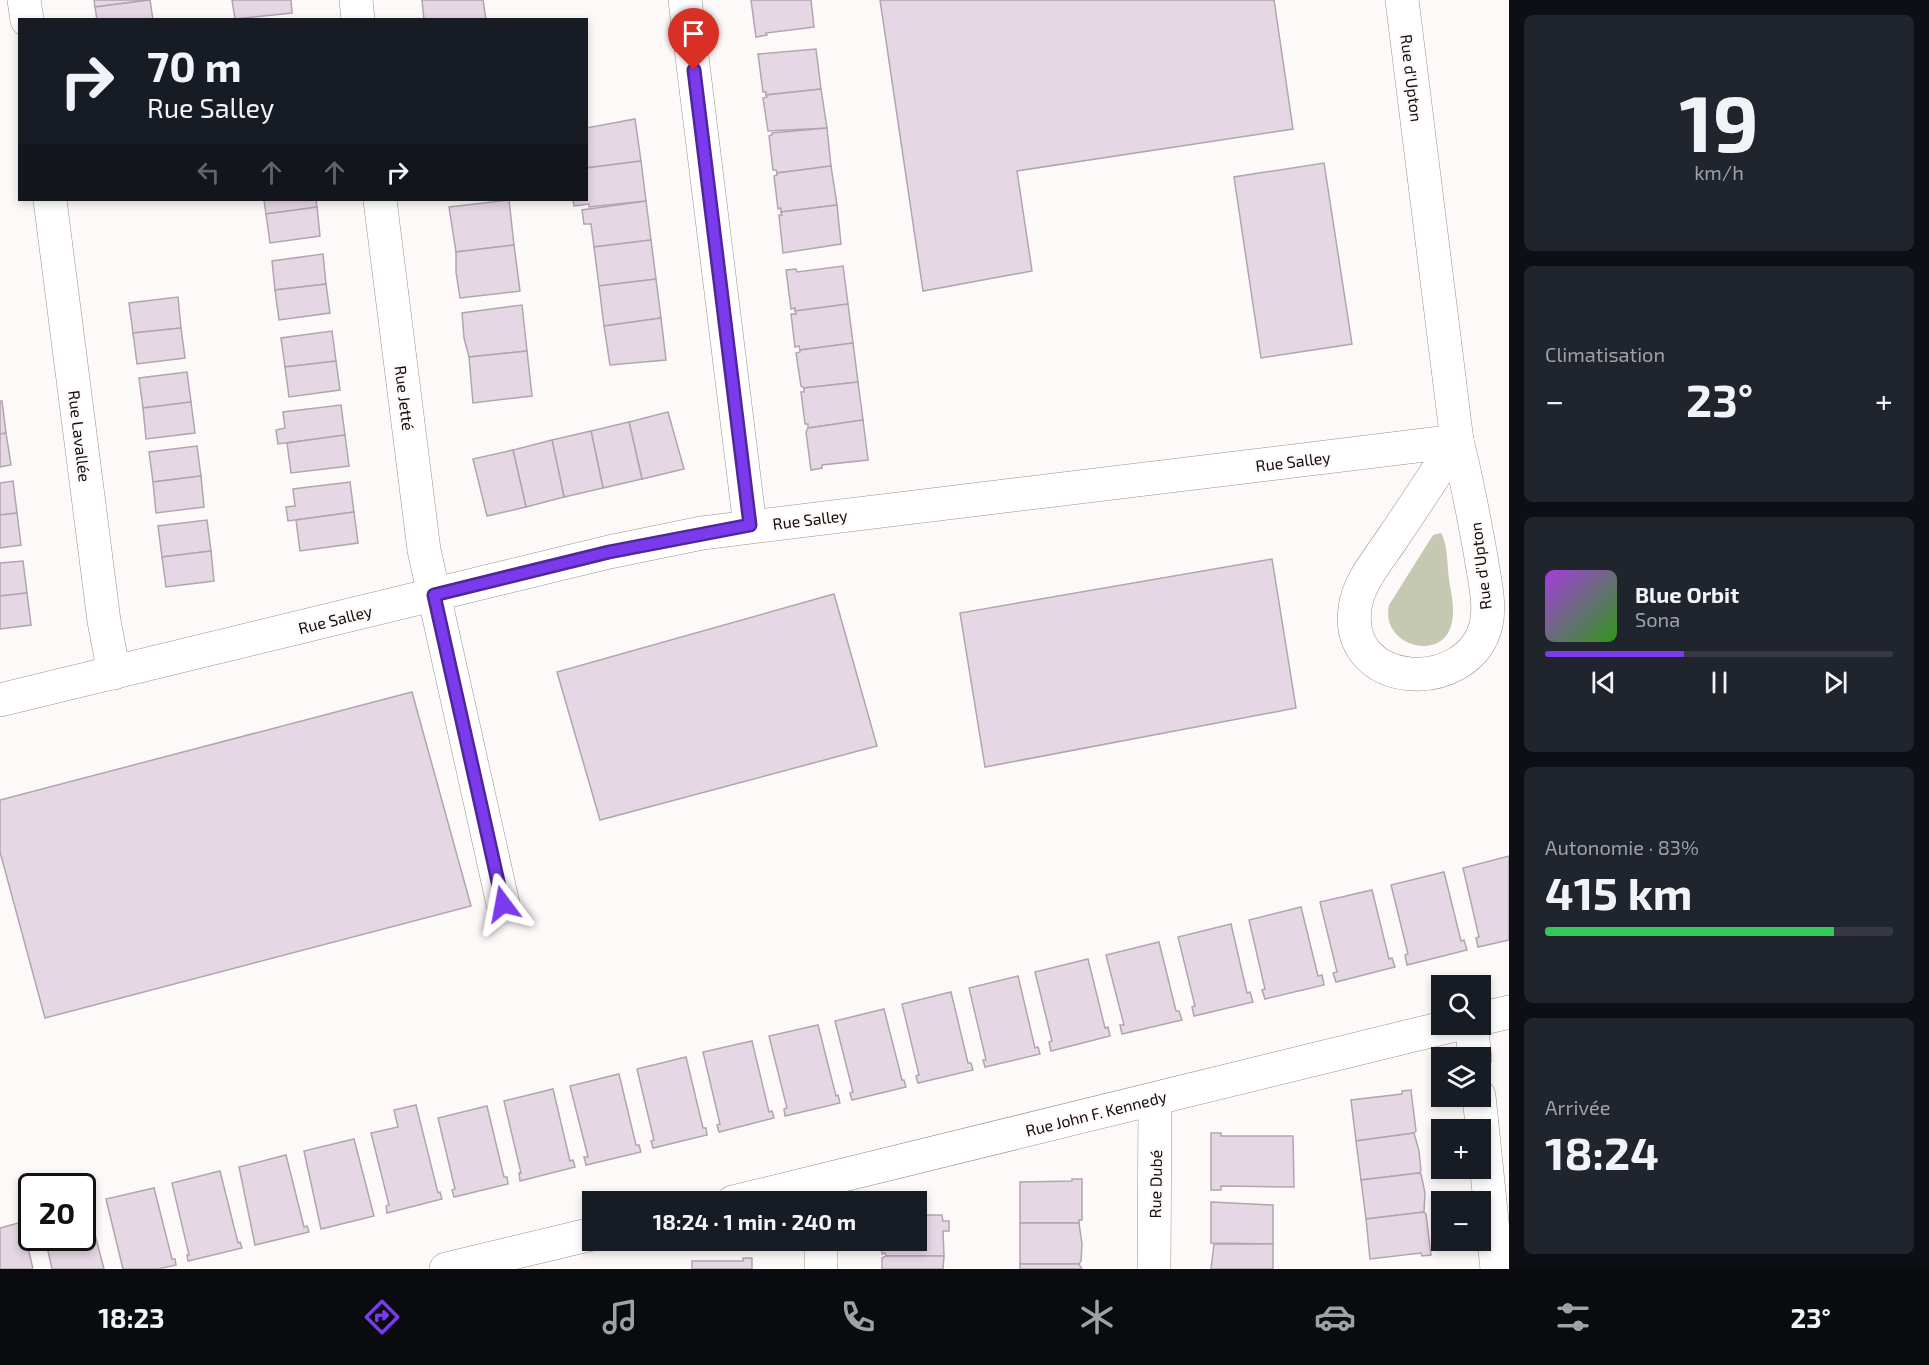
<!DOCTYPE html>
<html lang="fr">
<meta charset="utf-8">
<style>
:root{--surface:#171b24;--page:#20242c;--text:#f1f3f6;--muted:#9ea1a6;--line:#363941;--accent:#7c3aed}
body{margin:0;font-family:"Exo 2",sans-serif;background:var(--page);color:var(--text);height:100vh;display:flex;flex-direction:column;font-size:22px;white-space:nowrap}
*{box-sizing:border-box;margin:0}
p{font-size:20px;color:var(--muted)}
.icon{flex:none;width:33px;height:33px;fill:none;stroke:currentColor;stroke-width:2;stroke-linecap:round;stroke-linejoin:round}
.map{position:relative;flex:1;overflow:hidden}
.panel{display:flex;flex-direction:column;gap:15px;padding:15px;background:#0d0f14;width:420px}
.panel>*{flex:none}
.guide{position:absolute;left:18px;top:18px;width:570px;height:183px;border-radius:0px;box-shadow:0 3px 9px #0003;background:#171b24;color:var(--text);overflow:hidden}
.fabs{position:absolute;left:1431px;top:975px;display:grid;gap:12px}
.fabs a{display:grid;place-items:center;width:60px;height:60px;border-radius:0px;background:var(--surface);box-shadow:0 3px 9px #0003;font-size:30px}
.speed{position:absolute;left:18px;top:1173px;display:flex;gap:12px;font-size:30px;font-weight:700;text-align:center}
.speed>*{display:grid;place-content:center;width:78px;height:78px;border-radius:50%;background:var(--surface);box-shadow:0 3px 9px #0003;line-height:1}
.speed .limit{border:3px solid #111;border-radius:9px;background:#fff;color:#111}
.pin{position:absolute;display:grid;place-items:center;width:51px;height:51px;color:#fff;margin:-62px -26px;border-radius:50% 50% 50% 0;rotate:-45deg;box-shadow:0 0 6px #0007}
.pin .icon{rotate:45deg}
.me{position:absolute;width:66px;margin:-33px;rotate:347deg;stroke-linejoin:round;filter:drop-shadow(0 0 4px #0008)}
.turn{display:flex;align-items:center;gap:21px;height:126px;padding:0 30px;font-size:27px}
.turn .icon{width:78px;height:78px;stroke-width:2.5}
.turn b{display:block;font-size:42px;line-height:51px}
.lanes{display:flex;align-items:center;height:57px;padding:0 30px;background:#0003;justify-content:center;gap:30px;direction:ltr}
.lanes .off{opacity:.35}
.big{font-size:45px;font-weight:700;line-height:1.1}
.panel .card{flex:1;display:flex;flex-direction:column;justify-content:center;gap:9px;min-width:0;padding:0 21px;border-radius:9px;background:var(--page)}
.panel .dial{align-items:center;gap:0}
.dial b{font-size:78px;line-height:1}
.song{display:flex;align-items:center;gap:18px}
.cover{width:72px;height:72px;border-radius:9px;background:linear-gradient(135deg,hsl(280 70% 55%),hsl(110 70% 35%))}
.played{height:6px;border-radius:3px;background:linear-gradient(90deg,var(--accent) 40%,var(--line) 40%)}
.keys{display:flex;justify-content:space-around;direction:ltr}
.heat{display:flex;justify-content:space-between;align-items:center;font-size:33px;direction:ltr}
.charge{height:9px;border-radius:4px;background:linear-gradient(90deg,#34c759 83%,var(--line) 0)}
.trip{position:absolute;left:582px;top:1191px;width:345px;height:60px;border-radius:0px;background:var(--surface);box-shadow:0 3px 9px #0003;font-weight:700;line-height:60px;text-align:center}
.dock{display:flex;height:96px;justify-content:space-around;align-items:center;background:#090b0e;color:var(--muted)}
.dock .icon{width:42px;height:42px}
.dock .current{color:var(--accent)}
.dock b{font-size:27px;color:var(--text)}
main{display:flex;flex:1;min-height:0}
.map>svg:first-child{display:block}
</style>
<main>
<div class="map">
<svg width="1509" height="1269" viewBox="0 0 1509 1269">
<rect width="100%" height="100%" fill="#fdf9f8"/>
<path fill="#c5c9b1" d="M1441,533C1448,545 1447,565 1449,579C1451,594 1456,611 1451,626C1441,662 1380,646 1389,605L1433,535Z"/>
<g fill="#e5d7e3" stroke="#b1a5b0" stroke-width="1.5">
<polygon points="94,0 150,0 95,7"/>
<polygon points="150,0 153,20 97,20 95,7"/>
<polygon points="232,0 291,0 292,13 235,19"/>
<polygon points="422,0 483,0 486,20 424,20"/>
<polygon points="751,0 811,0 814,27 766,33 767,35 756,37"/>
<polygon points="880,0 1274,0 1293,129 1017,171 1032,271 923,291"/>
<polygon points="816,49 821,89 766,95 766,92 763,92 758,54"/>
<polygon points="821,89 827,128 768,131 763,98 767,97 766,95"/>
<polygon points="635,119 641,161 586,168 586,128"/>
<polygon points="827,128 831,166 777,173 776,170 773,170 769,136 772,135 772,133"/>
<polygon points="641,161 646,201 589,207 589,204 574,206 573,200 586,200 586,168"/>
<polygon points="1324,163 1352,344 1261,358 1234,177"/>
<polygon points="831,166 837,205 781,212 781,208 778,209 774,176 777,175 777,173"/>
<polygon points="264,200 316,200 317,207 266,214"/>
<polygon points="509,200 514,245 456,252 449,207"/>
<polygon points="646,201 651,240 594,247 591,224 584,224 582,210"/>
<polygon points="837,205 841,244 783,253 779,215 782,215 781,212"/>
<polygon points="317,207 320,236 270,243 266,214"/>
<polygon points="651,240 656,279 599,286 594,247"/>
<polygon points="514,245 520,291 460,298 456,272 456,252"/>
<polygon points="323,254 326,284 275,290 272,261"/>
<polygon points="843,266 848,304 795,311 795,308 791,309 786,270 796,269 797,272"/>
<polygon points="656,279 661,318 604,326 599,286"/>
<polygon points="326,284 330,313 279,320 275,290"/>
<polygon points="178,297 181,328 133,333 129,303"/>
<polygon points="848,304 853,343 800,350 799,346 795,347 791,314 796,314 795,311"/>
<polygon points="522,305 527,351 469,357 464,338 462,313"/>
<polygon points="661,318 666,360 610,365 604,326"/>
<polygon points="181,328 185,358 137,364 133,333"/>
<polygon points="332,331 336,361 285,367 281,338"/>
<polygon points="853,343 858,382 804,388 801,386 796,353 800,352 800,350"/>
<polygon points="527,351 532,396 473,403 469,357"/>
<polygon points="336,361 340,390 289,397 285,367"/>
<polygon points="187,372 191,402 143,408 139,378"/>
<polygon points="858,382 863,420 808,428 808,424 805,424 801,392 804,392 804,388"/>
<polygon points="0,401 2,401 6,433 0,434"/>
<polygon points="191,402 195,433 146,439 143,408"/>
<polygon points="341,405 345,435 278,444 276,430 285,428 283,412"/>
<polygon points="668,412 684,469 642,479 629,422"/>
<polygon points="863,420 868,460 822,465 822,468 811,470 806,432 808,428"/>
<polygon points="629,422 642,479 603,488 591,431"/>
<polygon points="591,431 603,488 564,497 552,440"/>
<polygon points="6,433 11,465 0,467 0,434"/>
<polygon points="345,435 349,466 291,473 287,443"/>
<polygon points="552,440 564,497 526,507 513,450"/>
<polygon points="197,446 201,476 153,482 149,452"/>
<polygon points="513,450 526,507 487,516 473,459"/>
<polygon points="201,476 204,507 156,513 153,482"/>
<polygon points="13,481 17,513 0,515 0,483"/>
<polygon points="350,482 354,512 288,521 286,507 295,506 293,489"/>
<polygon points="354,512 358,543 300,551 296,520"/>
<polygon points="17,513 21,545 0,548 0,515"/>
<polygon points="207,520 211,551 162,557 158,526"/>
<polygon points="211,551 214,581 166,587 162,557"/>
<polygon points="1272,559 1296,708 985,767 960,613"/>
<polygon points="23,561 27,593 0,596 0,563"/>
<polygon points="27,593 31,625 0,629 0,596"/>
<polygon points="834,594 877,746 600,820 557,672"/>
<polygon points="412,692 471,906 45,1018 0,852 0,800"/>
<polygon points="1509,856 1509,940 1478,947 1476,938 1479,937 1463,868"/>
<polygon points="1444,872 1461,941 1464,940 1467,950 1407,965 1405,955 1408,954 1391,885"/>
<polygon points="1372,890 1389,959 1392,958 1395,967 1336,982 1333,973 1337,972 1320,902"/>
<polygon points="1301,907 1318,976 1322,975 1324,985 1265,999 1262,990 1265,989 1249,920"/>
<polygon points="1231,924 1247,993 1250,992 1253,1002 1194,1016 1192,1007 1195,1006 1178,937"/>
<polygon points="1159,942 1176,1011 1179,1011 1182,1020 1122,1034 1120,1025 1124,1025 1106,955"/>
<polygon points="1088,959 1105,1028 1108,1027 1110,1036 1051,1051 1049,1042 1052,1041 1035,972"/>
<polygon points="1018,976 1035,1048 1038,1047 1040,1054 985,1067 983,1060 986,1060 969,988"/>
<polygon points="951,992 968,1063 971,1063 973,1070 918,1083 916,1076 919,1075 902,1004"/>
<polygon points="884,1009 902,1080 904,1080 906,1087 852,1100 850,1093 853,1092 835,1021"/>
<polygon points="818,1025 836,1096 838,1095 840,1103 785,1116 784,1109 787,1108 769,1036"/>
<polygon points="752,1041 769,1112 772,1111 774,1118 719,1132 717,1125 720,1124 703,1052"/>
<polygon points="686,1057 703,1128 706,1128 707,1135 653,1148 651,1141 654,1140 637,1069"/>
<polygon points="619,1074 636,1145 639,1145 641,1152 586,1165 584,1157 588,1157 570,1086"/>
<polygon points="553,1089 570,1161 573,1160 575,1167 520,1181 519,1173 521,1173 504,1101"/>
<polygon points="1411,1090 1416,1131 1414,1133 1356,1141 1351,1100 1402,1094 1402,1091"/>
<polygon points="416,1105 438,1193 440,1192 442,1199 387,1213 386,1206 389,1205 371,1133 398,1127 394,1110"/>
<polygon points="487,1106 504,1177 507,1177 508,1184 454,1197 452,1190 455,1189 438,1118"/>
<polygon points="1211,1133 1221,1133 1221,1136 1293,1136 1294,1187 1221,1186 1221,1190 1211,1190"/>
<polygon points="1414,1133 1419,1151 1421,1171 1419,1173 1361,1180 1356,1141"/>
<polygon points="354,1139 374,1216 321,1229 304,1151"/>
<polygon points="286,1155 304,1227 307,1226 309,1232 255,1245 239,1167"/>
<polygon points="220,1171 238,1243 240,1242 242,1248 188,1261 187,1255 189,1255 172,1183"/>
<polygon points="1419,1173 1421,1174 1425,1193 1424,1212 1366,1219 1361,1180"/>
<polygon points="1072,1179 1082,1179 1082,1220 1079,1220 1079,1223 1020,1223 1020,1182 1072,1181"/>
<polygon points="154,1188 172,1259 175,1259 176,1265 158,1269 123,1269 106,1199"/>
<polygon points="1211,1202 1273,1205 1273,1244 1211,1243"/>
<polygon points="87,1204 104,1269 52,1269 45,1238 82,1238 82,1205"/>
<polygon points="1424,1212 1426,1214 1431,1255 1422,1256 1421,1253 1370,1259 1366,1219"/>
<polygon points="916,1215 942,1215 943,1221 949,1221 949,1231 943,1231 944,1256 886,1256 885,1253 882,1254 882,1240 916,1240"/>
<polygon points="22,1222 33,1269 0,1269 0,1228"/>
<polygon points="1020,1223 1079,1223 1082,1244 1081,1261 1079,1264 1020,1264"/>
<polygon points="1214,1244 1273,1244 1273,1269 1211,1269"/>
<polygon points="886,1256 944,1256 943,1269 882,1269 882,1258"/>
<polygon points="743,1258 752,1258 752,1269 692,1269 692,1261 743,1261"/>
<polygon points="1020,1264 1079,1264 1082,1269 1020,1269"/>
</g>
<g fill="none" stroke-linecap="round" stroke-linejoin="round">
<g stroke="#a0908a" stroke-width="34">
<g id="minor">
<polyline points="24,0 27,20"/>
<polyline points="356,0 358,20"/>
<polyline points="685,0 750,526"/>
<polyline points="50,200 104,621 114,673"/>
<polyline points="380,200 424,550 503,904"/>
<path d="M1457,441C1467,479 1474,518 1481,557C1484,578 1491,604 1486,625C1469,695 1344,691 1355,608C1358,582 1380,558 1394,536C1415,505 1436,473 1457,441Z"/>
<polyline points="0,700 609,552 702,533 1457,441 1402,0"/>
<polyline points="1480,1019 1509,1012"/>
<polyline points="1471,1024 1475,1058"/>
<polyline points="1479,1096 1497,1269"/>
<polyline points="733,1202 1459,1024"/>
<polyline points="446,1269 592,1234"/>
<polyline points="821,1269 821,1240"/>
<polyline points="1154,1269 1155,1099"/>
</g>
</g>
<use href="#minor" stroke="#fff" stroke-width="33"/>
</g>
<g fill="none" stroke-linecap="round" stroke-linejoin="round">
<g stroke="#51269a" stroke-width="15">
<polyline id="route" points="503,904 434,595 609,552 750,525 694,70"/>
</g>
<use href="#route" stroke="#7c3aed" stroke-width="10"/>
</g>
<g text-anchor="middle" dominant-baseline="central" stroke-width="4.5" stroke-linejoin="round" paint-order="stroke">
<g font-size="16" fill="#140e0c" stroke="#fdf9f8">
<text transform="translate(1412 78) rotate(83)">Rue d'Upton</text>
<text transform="translate(405 398) rotate(83)">Rue Jetté</text>
<text transform="translate(80 436) rotate(83)">Rue Lavallée</text>
<text transform="translate(1293 461) rotate(-7)">Rue Salley</text>
<text transform="translate(810 519) rotate(-7)">Rue Salley</text>
<text transform="translate(1480 566) rotate(-97)">Rue d'Upton</text>
<text transform="translate(335 619) rotate(-14)">Rue Salley</text>
<text transform="translate(1096 1113) rotate(-14)">Rue John F. Kennedy</text>
<text transform="translate(1155 1184) rotate(-89)">Rue Dubé</text>
</g>
</g>
</svg>
<div class="fabs">
<a><svg class="icon" aria-label="search" viewBox="0 0 24 24"><circle cx="10" cy="10" r="6"/><path d="M15 15l6 6"/></svg></a>
<a><svg class="icon" aria-label="layers" viewBox="0 0 24 24"><path d="M12 4l9 5-9 5-9-5zM3 14l9 5 9-5"/></svg></a>
<a>+</a>
<a>−</a>
</div>
<div class="speed"><div class="limit">20</div></div>
<div class="pin" style="left:694px;top:70px;background:#d93025"><svg class="icon" aria-label="arrive" viewBox="0 0 24 24"><path d="M6 21V4h12l-3 4 3 4H6"/></svg></div>
<svg class="me" style="left:503px;top:904px" viewBox="-20 -20 40 40"><path d="M0-17L14 15 0 8-14 15z" fill="#7c3aed" stroke="#fff" stroke-width="4"/></svg>
<div class="trip">18:24 · 1 min · 240 m</div>
<div class="guide">
<div class="turn"><svg class="icon" aria-label="right" viewBox="0 0 24 24"><path d="M7 20v-9h11M14 6l5 5-5 5"/></svg><div><b>70 m</b>Rue Salley</div></div>
<div class="lanes"><svg class="icon off" aria-label="left" viewBox="0 0 24 24"><path d="M17 20v-9H6M10 6l-5 5 5 5"/></svg><svg class="icon off" aria-label="ahead" viewBox="0 0 24 24"><path d="M12 20V5M6 11l6-6 6 6"/></svg><svg class="icon off" aria-label="ahead" viewBox="0 0 24 24"><path d="M12 20V5M6 11l6-6 6 6"/></svg><svg class="icon" aria-label="right" viewBox="0 0 24 24"><path d="M7 20v-9h11M14 6l5 5-5 5"/></svg></div>
</div>
</div>
<section class="panel">
<div class="card dial"><b>19</b><p>km/h</p></div>
<div class="card"><p>Climatisation</p>
<div class="heat"><a>−</a><b class="big">23°</b><a>+</a></div>
</div>
<div class="card">
<div class="song"><i class="cover"></i><div><b>Blue Orbit</b><p>Sona</p></div></div>
<div class="played"></div>
<div class="keys"><svg class="icon" aria-label="previous" viewBox="0 0 24 24"><path d="M18 5L8 12l10 7zM5 5v14"/></svg><svg class="icon" aria-label="pause" viewBox="0 0 24 24"><path d="M8 5v14M16 5v14"/></svg><svg class="icon" aria-label="next" viewBox="0 0 24 24"><path d="M6 5l10 7-10 7zM19 5v14"/></svg></div>
</div>
<div class="card"><p>Autonomie · 83%</p><b class="big">415 km</b><div class="charge"></div></div>
<div class="card"><p>Arrivée</p><b class="big">18:24</b></div>
</section>
</main>
<nav class="dock">
<b>18:23</b>
<svg class="icon current" aria-label="directions" viewBox="0 0 24 24"><path d="M12 3l9 9-9 9-9-9zM9 14v-3h6M13 9l2 2-2 2"/></svg>
<svg class="icon" aria-label="music" viewBox="0 0 24 24"><path d="M9 18V5l10-2v13"/><circle cx="6" cy="18" r="3"/><circle cx="16" cy="16" r="3"/></svg>
<svg class="icon" aria-label="phone" viewBox="0 0 24 24"><path d="M5 4h4l2 5-3 2q2 4 5 5l2-3 5 2v4C11 20 4 13 5 4z"/></svg>
<svg class="icon" aria-label="climate" viewBox="0 0 24 24"><path d="M12 3v18M4 7l16 10M4 17L20 7"/></svg>
<svg class="icon" aria-label="car" viewBox="0 0 24 24"><path d="M5 17H2v-5l4-1 3-4h7l3 4 3 1v5h-3M9 17h6M6 11h13"/><circle cx="7" cy="17" r="2"/><circle cx="17" cy="17" r="2"/></svg>
<svg class="icon" aria-label="filters" viewBox="0 0 24 24"><path d="M4 7h16M4 17h16"/><circle cx="9" cy="7" r="2"/><circle cx="15" cy="17" r="2"/></svg>
<b>23°</b>
</nav>
